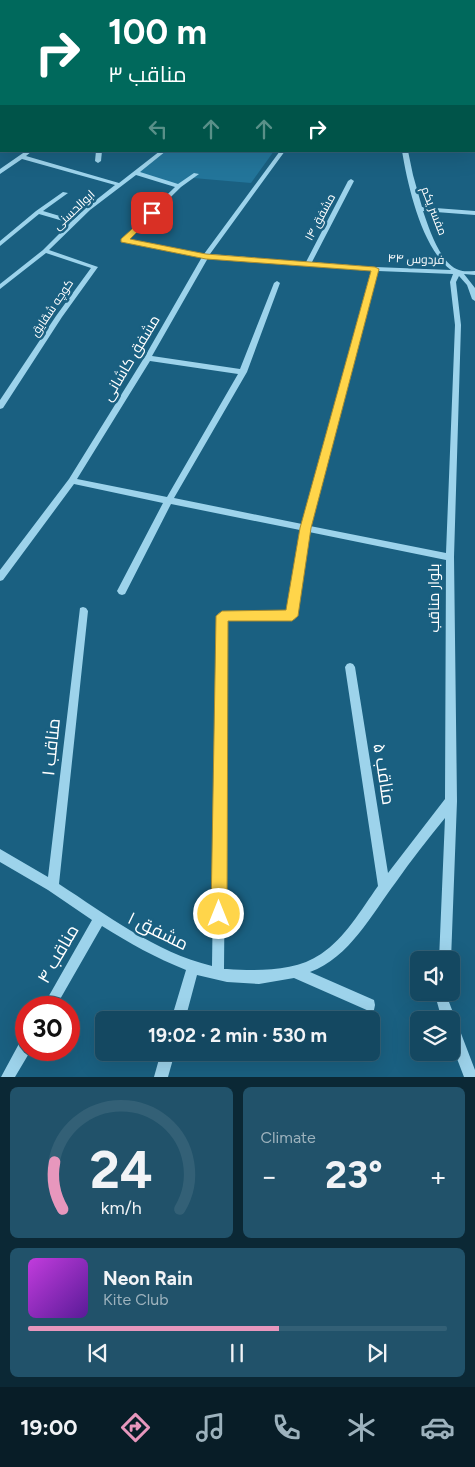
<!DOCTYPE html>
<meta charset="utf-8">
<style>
:root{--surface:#144861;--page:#21526a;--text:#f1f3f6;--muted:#9db2bd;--line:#336076;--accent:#e797bd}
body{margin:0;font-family:Figtree,Cairo,sans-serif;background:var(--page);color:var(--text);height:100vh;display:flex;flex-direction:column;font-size:19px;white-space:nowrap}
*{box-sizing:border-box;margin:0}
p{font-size:16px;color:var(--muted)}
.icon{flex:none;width:28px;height:28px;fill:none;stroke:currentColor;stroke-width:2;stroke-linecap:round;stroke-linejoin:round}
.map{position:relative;height:1077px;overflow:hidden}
.sheet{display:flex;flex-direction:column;gap:10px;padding:10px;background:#0b2835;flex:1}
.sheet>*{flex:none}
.hud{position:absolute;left:0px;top:0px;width:475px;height:152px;box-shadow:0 5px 20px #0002,0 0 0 1px var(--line);background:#00695c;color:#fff;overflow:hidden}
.buttons{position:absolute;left:410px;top:951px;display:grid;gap:10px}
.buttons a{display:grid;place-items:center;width:50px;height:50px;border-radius:8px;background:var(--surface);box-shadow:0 5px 20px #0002,0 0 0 1px var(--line);font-size:25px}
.speed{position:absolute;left:15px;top:996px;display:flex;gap:10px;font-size:25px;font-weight:700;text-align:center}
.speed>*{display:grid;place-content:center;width:65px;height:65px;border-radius:50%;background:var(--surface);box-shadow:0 5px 20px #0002,0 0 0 1px var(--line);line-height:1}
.speed .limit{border:8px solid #d22;background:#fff;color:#111}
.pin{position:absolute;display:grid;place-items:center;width:42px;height:42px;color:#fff;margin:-21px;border-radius:10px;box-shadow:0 2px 8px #0006}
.me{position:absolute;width:55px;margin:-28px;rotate:0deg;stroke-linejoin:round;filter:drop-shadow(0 0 4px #0008)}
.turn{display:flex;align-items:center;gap:18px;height:105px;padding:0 25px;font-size:22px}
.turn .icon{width:65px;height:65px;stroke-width:2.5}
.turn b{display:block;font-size:35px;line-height:42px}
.lanes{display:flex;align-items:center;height:48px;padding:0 25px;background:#0003;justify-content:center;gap:25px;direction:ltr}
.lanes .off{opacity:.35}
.big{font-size:38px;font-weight:700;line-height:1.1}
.sheet .widget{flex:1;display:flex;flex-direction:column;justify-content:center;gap:8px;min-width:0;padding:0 18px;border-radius:8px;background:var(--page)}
.sheet .dial{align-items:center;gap:0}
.dial svg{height:130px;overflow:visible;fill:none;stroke:var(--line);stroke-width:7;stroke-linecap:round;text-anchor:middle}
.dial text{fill:var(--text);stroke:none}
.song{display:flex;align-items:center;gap:15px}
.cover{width:60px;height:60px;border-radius:8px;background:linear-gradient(135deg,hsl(290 70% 55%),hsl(270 70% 35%))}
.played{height:5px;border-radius:2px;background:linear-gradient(90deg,var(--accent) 60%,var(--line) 60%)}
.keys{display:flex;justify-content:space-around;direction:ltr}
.heat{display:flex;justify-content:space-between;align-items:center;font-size:28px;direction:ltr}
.sheet .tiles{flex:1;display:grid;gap:10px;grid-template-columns:1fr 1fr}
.widget:last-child{grid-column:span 2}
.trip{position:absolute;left:95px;top:1011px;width:285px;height:50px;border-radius:8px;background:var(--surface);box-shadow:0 5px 20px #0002,0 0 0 1px var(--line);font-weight:700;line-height:50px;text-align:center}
.menu{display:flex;height:80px;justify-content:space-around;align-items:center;background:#081d27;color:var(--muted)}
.menu .icon{width:35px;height:35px}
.menu .selected{color:var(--accent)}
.menu b{font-size:22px;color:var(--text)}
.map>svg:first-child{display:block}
</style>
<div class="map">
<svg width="475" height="1077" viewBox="0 0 475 1077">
<rect width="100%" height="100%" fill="#1a6081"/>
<polygon fill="#23759a" points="166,151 274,151 251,183 193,178 197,174 195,173 179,185 138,173"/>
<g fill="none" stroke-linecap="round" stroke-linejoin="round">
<g fill="#9dd3eb" fill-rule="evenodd">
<polygon points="0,0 3,0 4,1 0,2"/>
<rect x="0" y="14" width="1" height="2"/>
<rect x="474" y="45" width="1" height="2"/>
<rect x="0" y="79" width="1" height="2"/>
<polygon points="1,127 1,131 0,132 0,128"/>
<path d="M26,151H32L26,156L119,183L160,151H166L140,172L178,184L194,173L199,174L181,187L128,239L204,254L280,151H285L210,254L306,262L348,181L351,179L354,181L312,262L375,267L451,270C422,248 408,187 402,151H408L413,175L422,207L475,211V215L423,211C429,228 440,264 459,270C463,272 470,271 475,271V275L464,274L475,288V301L472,299L467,285L459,276L456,282L461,325L454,557L457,801L451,960H439L445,818C428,839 411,860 396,882C371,915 350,957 310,972L374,1000L375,1005L374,1010L369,1011L294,978L259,984L227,982L197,975L185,1020H171L186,970C156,958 129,943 102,926L55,1008H42L92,920L48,890L0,862V849L48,877L80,608L83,607L86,608L88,611L59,884C107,915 155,952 212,966L217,616L219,613L222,612H288L300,530L171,504L125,594L122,595L119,594L117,591L163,503L74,484L3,580L0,581V570L69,479L144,358L202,257L122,241V239L175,187L136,175L90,210L49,250L98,267L62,317L3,408L0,409V400L56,316L91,268L46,253L0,289V284L43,250L70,223L39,214L0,246V241L36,211L63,192L68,193L43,211L73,220L86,208L115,185L22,159L0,174V169ZM208,258L371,271L302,524L174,498L247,372L280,283L277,281L274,283L240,369L152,356ZM378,271L453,274L450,282L455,325L446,553L310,526ZM150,361L238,374L167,497L77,479ZM309,532L446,560L445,799L388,873L355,667L353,664L350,663L347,664L345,667L378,886C361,910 345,938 321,954C295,972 256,971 227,969H224L227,620H292L295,619Z"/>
<polygon points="96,151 102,151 101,161 98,163 95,161"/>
<polygon points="437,992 449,992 449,1002 475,1070 475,1077 464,1077 451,1043 451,1020 442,1020 437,1002"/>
<polygon points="26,1038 26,1050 31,1050 15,1077 1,1077 21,1040"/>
<polygon points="161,1052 175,1052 168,1077 154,1077"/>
</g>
<g fill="#e1f4ff" fill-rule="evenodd">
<rect x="474" y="4" width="1" height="4"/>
<rect x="0" y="48" width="1" height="4"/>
</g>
</g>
<polygon fill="#ffd54a" stroke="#a68a30" points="152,211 154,212 154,215 130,239 206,254 375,267 379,269 311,528 298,616 292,621 228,621 227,914 225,920 219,922 214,920 211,914 216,616 222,611 286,610 300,528 371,271 206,259 121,242 121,239"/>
<g text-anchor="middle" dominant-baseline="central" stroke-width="5" stroke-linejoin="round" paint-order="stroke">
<g font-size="12" fill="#fff" stroke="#1a6081">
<text transform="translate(74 210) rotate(-43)">ابوالحسنی</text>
<text transform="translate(434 211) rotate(69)">مفسر یکم</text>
<text transform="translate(320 217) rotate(-62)">مشفق ۱۴</text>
<text transform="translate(416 259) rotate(2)">فردوس ۴۴</text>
<text transform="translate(52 308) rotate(-56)">کوچه شقایق</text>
</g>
<g font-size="15" fill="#fff" stroke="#1a6081">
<text transform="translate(131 358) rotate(-59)">مشفق کاشانی</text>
<text transform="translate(434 598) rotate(-90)">بلوار مناقب</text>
</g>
<g font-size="18" fill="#fff" stroke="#1a6081">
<text transform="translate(51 747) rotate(-84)">مناقب ۱</text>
<text transform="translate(384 774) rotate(81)">مناقب ۵</text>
<text transform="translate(158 931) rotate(26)">مشفق ۱</text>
<text transform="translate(58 954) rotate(-60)">مناقب ۴</text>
</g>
</g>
</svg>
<div class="buttons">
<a><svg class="icon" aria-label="sound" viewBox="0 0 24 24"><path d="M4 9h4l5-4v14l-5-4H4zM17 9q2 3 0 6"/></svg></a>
<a><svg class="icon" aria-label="layers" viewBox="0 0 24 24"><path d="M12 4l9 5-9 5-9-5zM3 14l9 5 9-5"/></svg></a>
</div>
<div class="speed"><div class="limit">30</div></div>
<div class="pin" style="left:152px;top:213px;background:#d93025"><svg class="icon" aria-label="arrive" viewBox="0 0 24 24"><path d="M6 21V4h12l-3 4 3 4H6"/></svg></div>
<svg class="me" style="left:219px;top:914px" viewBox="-20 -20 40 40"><circle r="17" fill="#ffd54a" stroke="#fff" stroke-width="3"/><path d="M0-11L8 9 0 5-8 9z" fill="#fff"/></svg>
<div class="trip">19:02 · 2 min · 530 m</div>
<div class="hud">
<div class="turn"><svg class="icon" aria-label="right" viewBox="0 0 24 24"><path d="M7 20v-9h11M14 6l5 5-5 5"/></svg><div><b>100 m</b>مناقب ۳</div></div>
<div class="lanes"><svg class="icon off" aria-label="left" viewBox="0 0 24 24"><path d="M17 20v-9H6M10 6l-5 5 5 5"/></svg><svg class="icon off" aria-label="ahead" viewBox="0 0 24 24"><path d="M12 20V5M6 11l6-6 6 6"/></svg><svg class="icon off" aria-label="ahead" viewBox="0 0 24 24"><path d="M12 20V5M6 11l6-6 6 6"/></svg><svg class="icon" aria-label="right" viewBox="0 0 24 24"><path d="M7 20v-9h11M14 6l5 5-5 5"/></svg></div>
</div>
</div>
<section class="sheet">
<div class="tiles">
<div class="widget dial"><svg viewBox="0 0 100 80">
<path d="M14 69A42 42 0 1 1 86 69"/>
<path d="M14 69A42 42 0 0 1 9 40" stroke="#e797bd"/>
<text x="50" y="56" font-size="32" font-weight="700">24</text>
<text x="50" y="72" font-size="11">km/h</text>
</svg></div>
<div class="widget"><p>Climate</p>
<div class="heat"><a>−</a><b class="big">23°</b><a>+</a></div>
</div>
<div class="widget">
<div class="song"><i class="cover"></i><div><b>Neon Rain</b><p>Kite Club</p></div></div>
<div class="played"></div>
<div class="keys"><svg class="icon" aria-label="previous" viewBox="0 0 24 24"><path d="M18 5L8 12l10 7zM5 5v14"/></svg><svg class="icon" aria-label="pause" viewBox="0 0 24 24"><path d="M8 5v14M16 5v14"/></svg><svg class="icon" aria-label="next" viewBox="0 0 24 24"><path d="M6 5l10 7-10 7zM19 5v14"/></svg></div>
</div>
</div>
</section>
<nav class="menu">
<b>19:00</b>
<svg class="icon selected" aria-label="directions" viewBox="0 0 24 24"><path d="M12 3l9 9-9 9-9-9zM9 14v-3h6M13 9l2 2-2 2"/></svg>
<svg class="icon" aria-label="music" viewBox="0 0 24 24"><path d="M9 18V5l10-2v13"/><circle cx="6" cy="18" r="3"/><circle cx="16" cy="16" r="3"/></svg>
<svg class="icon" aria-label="phone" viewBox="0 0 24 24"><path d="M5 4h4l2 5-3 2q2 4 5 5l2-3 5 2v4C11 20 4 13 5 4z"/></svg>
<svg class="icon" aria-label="climate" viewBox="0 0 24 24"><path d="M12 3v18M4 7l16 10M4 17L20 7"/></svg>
<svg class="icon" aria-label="car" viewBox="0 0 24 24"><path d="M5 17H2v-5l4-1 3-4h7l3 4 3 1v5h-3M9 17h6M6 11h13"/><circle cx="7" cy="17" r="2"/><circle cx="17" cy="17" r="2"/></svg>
</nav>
